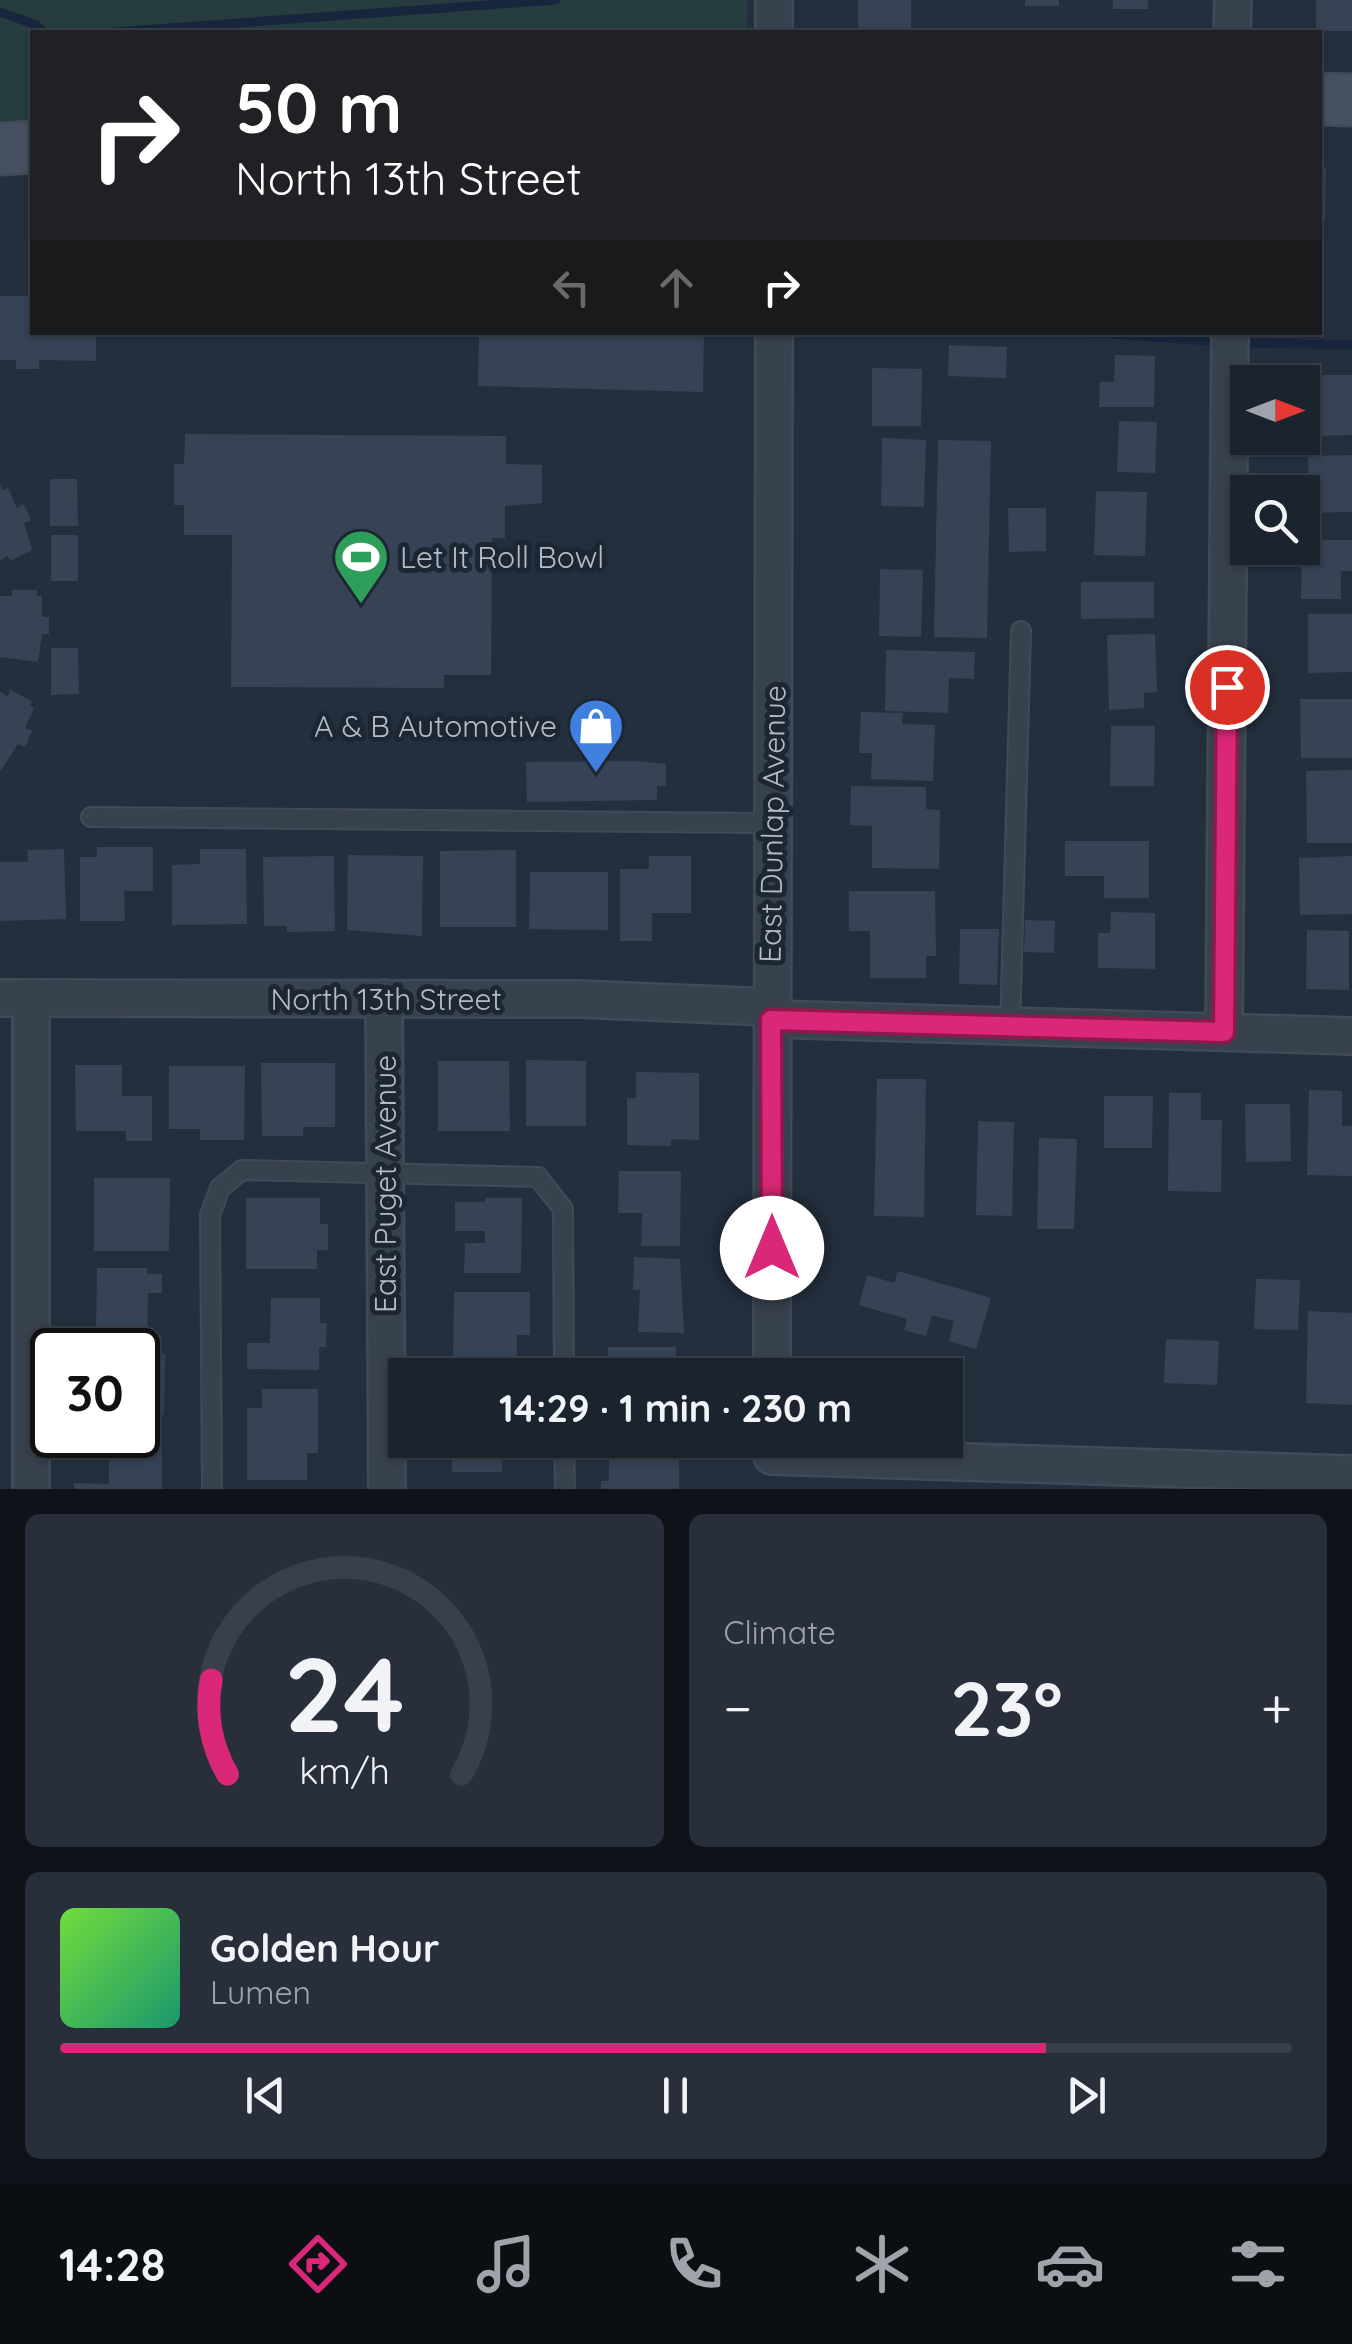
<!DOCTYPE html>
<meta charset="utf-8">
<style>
:root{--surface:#1b232e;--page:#282f3a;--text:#f1f3f6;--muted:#a0a4aa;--line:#39404a;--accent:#db2777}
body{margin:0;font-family:Quicksand,sans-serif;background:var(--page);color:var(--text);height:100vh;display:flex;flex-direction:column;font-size:38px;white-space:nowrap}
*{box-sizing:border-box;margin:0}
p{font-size:32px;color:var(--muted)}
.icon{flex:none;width:55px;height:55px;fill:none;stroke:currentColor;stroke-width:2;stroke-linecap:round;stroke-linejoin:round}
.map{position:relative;height:1489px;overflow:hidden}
.details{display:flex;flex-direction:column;gap:25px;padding:25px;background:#0f1319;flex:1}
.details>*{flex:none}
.banner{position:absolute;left:30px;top:30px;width:1292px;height:305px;border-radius:0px;box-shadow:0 2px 8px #0004,0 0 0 2px var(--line);background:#202124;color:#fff;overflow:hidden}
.needle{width:65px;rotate:90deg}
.controls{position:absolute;left:1230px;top:365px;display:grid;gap:20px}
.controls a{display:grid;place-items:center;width:90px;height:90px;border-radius:0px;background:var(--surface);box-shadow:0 2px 8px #0004,0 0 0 2px var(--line);font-size:50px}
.speed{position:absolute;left:30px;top:1328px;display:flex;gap:20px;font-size:50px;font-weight:700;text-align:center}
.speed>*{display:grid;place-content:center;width:130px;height:130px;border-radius:50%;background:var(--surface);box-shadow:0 2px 8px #0004,0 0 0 2px var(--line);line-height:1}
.speed .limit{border:5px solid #111;border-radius:15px;background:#fff;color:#111}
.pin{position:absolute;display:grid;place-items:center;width:85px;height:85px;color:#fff;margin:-42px;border:5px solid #fff;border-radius:50%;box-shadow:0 2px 10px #0007}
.me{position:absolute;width:110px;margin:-55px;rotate:0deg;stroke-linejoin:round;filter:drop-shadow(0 0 8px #0008)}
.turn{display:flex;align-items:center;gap:35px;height:210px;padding:0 40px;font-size:45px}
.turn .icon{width:130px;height:130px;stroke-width:2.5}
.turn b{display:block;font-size:70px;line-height:85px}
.lanes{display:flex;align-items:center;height:95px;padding:0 40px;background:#0003;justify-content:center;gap:50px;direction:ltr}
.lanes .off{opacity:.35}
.big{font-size:75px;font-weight:700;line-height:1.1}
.details .card{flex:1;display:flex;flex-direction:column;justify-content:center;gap:15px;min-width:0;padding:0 35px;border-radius:15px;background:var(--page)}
.details .dial{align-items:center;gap:0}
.dial svg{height:260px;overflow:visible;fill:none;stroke:var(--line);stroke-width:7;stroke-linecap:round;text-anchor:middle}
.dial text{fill:var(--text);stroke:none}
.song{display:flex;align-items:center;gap:30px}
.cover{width:120px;height:120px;border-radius:15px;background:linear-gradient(135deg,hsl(100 70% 55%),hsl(160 70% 35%))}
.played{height:10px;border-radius:5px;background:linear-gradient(90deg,var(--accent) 80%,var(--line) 80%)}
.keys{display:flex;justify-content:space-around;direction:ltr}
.heat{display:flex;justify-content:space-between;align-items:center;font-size:55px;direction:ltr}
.details .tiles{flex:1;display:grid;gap:25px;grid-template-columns:1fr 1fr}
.card:last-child{grid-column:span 2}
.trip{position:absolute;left:388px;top:1358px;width:575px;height:100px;border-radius:0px;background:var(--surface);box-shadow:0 2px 8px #0004,0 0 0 2px var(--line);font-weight:700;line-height:100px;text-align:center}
.dock{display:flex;height:160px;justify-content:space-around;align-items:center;background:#0b0e12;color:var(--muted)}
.dock .icon{width:70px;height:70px}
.dock .selected{color:var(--accent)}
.dock b{font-size:45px;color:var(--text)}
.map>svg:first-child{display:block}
</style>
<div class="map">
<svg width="1352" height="1489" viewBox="0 0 1352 1489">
<rect width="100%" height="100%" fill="#242f3e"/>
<polygon fill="#263c3f" points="0,0 747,0 747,29 32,32 32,119 0,122"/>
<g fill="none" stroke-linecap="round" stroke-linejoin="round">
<g stroke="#17263c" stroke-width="9">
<polyline points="0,12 36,25 43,32"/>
<polyline points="113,32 556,0"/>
<polyline points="1085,332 1224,342"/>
<polyline points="1240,343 1352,345"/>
</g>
</g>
<g fill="#364354">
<polygon points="858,0 911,0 911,30 858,31"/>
<rect x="1025" y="0" width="34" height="6"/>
<rect x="1113" y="0" width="35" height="9"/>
<rect x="1316" y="0" width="36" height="31"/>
<polygon points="1320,167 1326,167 1325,220 1320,220"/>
<polygon points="0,296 32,296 32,332 96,332 96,361 39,360 39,369 16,369 16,360 0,360"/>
<polygon points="479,332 704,332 703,392 478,386"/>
<polygon points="949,345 1007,347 1006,378 948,376"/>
<polygon points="1115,355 1155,356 1154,407 1099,407 1100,382 1114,382"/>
<polygon points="872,368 922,369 921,426 872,426"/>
<polygon points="1309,375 1352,375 1352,435 1309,436"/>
<polygon points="1119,421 1157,422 1155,473 1117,472"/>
<polygon points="185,434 506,436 506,464 542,465 542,503 505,506 505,538 492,538 491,675 444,675 444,688 231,687 232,535 184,535 184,505 174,505 174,464 184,464"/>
<polygon points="882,438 926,440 924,507 881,506"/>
<polygon points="938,440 991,441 987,638 934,637"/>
<polygon points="1352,455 1352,512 1309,513 1308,456"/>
<polygon points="50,479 77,479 78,526 50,526"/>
<polygon points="0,484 3,490 8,488 17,508 24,504 31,520 24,523 32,550 10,561 8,556 0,560"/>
<polygon points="1096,491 1147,492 1145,556 1094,555"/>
<polygon points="1008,508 1046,508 1046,551 1009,552"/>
<rect x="51" y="535" width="27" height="46"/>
<polygon points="1302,540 1352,540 1352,571 1341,571 1341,599 1301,599"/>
<polygon points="880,569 923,570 921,637 879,636"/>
<polygon points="1081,582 1154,582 1154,618 1081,619"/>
<polygon points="12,590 37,590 37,596 42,596 42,617 49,617 49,634 42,634 38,662 0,657 0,596 12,596"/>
<polygon points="1308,614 1352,614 1352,672 1308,673"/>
<polygon points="1155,634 1157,692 1144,693 1144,708 1109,710 1107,635"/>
<polygon points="51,648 78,648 79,694 51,695"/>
<polygon points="886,650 975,652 974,679 949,678 948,713 885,711"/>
<polygon points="10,690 32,701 30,706 34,708 25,728 32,731 25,747 18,744 0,772 0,692 8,696"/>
<polygon points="1300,699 1352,699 1352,758 1301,758"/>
<polygon points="861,712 903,713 902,724 935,725 933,781 871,779 872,753 859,753"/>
<polygon points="1111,726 1155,726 1154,786 1110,786"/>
<polygon points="637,761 666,764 666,786 657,786 657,800 527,802 526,762"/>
<polygon points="1352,770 1352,843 1307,843 1306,771"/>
<polygon points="851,786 926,787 926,809 940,810 939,869 872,868 872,826 850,825"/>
<polygon points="1065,841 1149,841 1149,898 1104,898 1104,876 1065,876"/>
<polygon points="97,847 153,847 153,891 124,891 125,921 80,921 80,857 97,857"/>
<polygon points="64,849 66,919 0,921 0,862 28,862 27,850"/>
<polygon points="200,849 246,849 247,924 172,925 172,865 200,864"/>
<polygon points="516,850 516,927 440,927 440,851"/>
<polygon points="348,855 423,856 422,936 347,930"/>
<polygon points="334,856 335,931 287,932 287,926 264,926 263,857"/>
<polygon points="649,856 691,856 691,913 652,913 652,941 620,941 620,869 649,869"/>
<polygon points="1352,856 1352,914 1300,915 1299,858"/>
<polygon points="530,872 608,872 608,930 529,929"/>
<polygon points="849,891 935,891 936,956 926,956 926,978 870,978 870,931 849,931"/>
<polygon points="1111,912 1155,913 1155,969 1098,968 1098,933 1110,933"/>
<polygon points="1025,920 1055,921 1054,953 1024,952"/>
<polygon points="960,929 999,929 997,985 959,984"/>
<polygon points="1307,930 1349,931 1349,990 1306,989"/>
<polygon points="526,1060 586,1061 586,1126 526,1126"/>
<polygon points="438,1061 509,1061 510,1131 438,1131"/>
<polygon points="261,1063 335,1063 335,1127 303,1127 303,1136 262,1136"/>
<polygon points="75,1065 122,1065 122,1096 152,1096 152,1141 126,1141 126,1131 76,1131"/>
<polygon points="169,1066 245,1066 244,1140 200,1140 200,1129 169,1129"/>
<polygon points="636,1072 699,1073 699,1140 671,1139 671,1146 627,1145 627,1098 636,1098"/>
<polygon points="877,1079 926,1079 924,1217 874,1216"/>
<polygon points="1309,1090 1342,1091 1342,1126 1352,1126 1352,1176 1307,1175"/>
<polygon points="1169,1093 1201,1093 1201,1120 1222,1120 1221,1192 1168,1191"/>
<polygon points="1104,1096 1153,1096 1152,1148 1104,1148"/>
<polygon points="1245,1104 1290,1104 1291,1161 1246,1162"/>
<polygon points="978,1121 1014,1122 1012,1216 976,1215"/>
<polygon points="1039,1138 1077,1139 1074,1229 1037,1229"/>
<polygon points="619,1171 681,1171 680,1246 641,1246 642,1213 618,1213"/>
<polygon points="94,1178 170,1178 169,1251 94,1251"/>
<polygon points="246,1198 320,1198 320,1224 328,1224 328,1250 317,1250 317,1269 246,1269"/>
<polygon points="485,1198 522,1198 521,1273 464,1273 465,1243 485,1243 485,1231 455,1231 455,1202 485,1202"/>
<polygon points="634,1257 680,1259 684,1333 638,1332 640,1290 633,1290"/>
<polygon points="97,1268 147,1268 147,1274 162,1274 162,1293 148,1293 147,1338 96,1337"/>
<polygon points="898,1271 991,1298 976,1349 949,1341 954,1321 932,1315 926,1336 904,1330 907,1319 859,1305 867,1275 894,1283"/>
<polygon points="1256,1279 1300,1280 1298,1330 1254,1329"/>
<polygon points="454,1292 530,1292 530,1335 517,1335 517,1369 453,1369"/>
<polygon points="271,1298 320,1298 320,1323 327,1323 326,1347 319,1347 319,1370 247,1369 247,1343 270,1343"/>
<polygon points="1308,1311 1352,1313 1352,1405 1306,1403"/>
<polygon points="1166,1339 1219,1341 1217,1385 1164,1383"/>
<polygon points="608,1347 676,1347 675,1370 686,1370 686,1375 608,1375"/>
<polygon points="138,1354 165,1354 164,1415 152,1415 152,1429 138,1429"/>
<polygon points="262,1389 318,1389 318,1453 307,1453 307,1480 247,1480 247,1408 262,1408"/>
<rect x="452" y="1440" width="50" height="32"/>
<polygon points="609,1440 679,1440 679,1489 601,1489 601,1481 609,1481"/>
<polygon points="109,1441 162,1442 162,1489 74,1489 74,1483 109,1484"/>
</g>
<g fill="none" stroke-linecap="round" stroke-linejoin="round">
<g stroke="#414a57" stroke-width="22">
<g id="lane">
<polyline points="91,817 773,823"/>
<polyline points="1010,1029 1021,631"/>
<polyline points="564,1440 565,1489"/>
<polyline points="212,1489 210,1215 220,1188 242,1170 538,1177 563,1209 564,1375"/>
</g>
</g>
<g stroke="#414a57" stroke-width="40">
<g id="street">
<polyline points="774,32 774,0"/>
<polyline points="1232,32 1233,0"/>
<polyline points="0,998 579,999 771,1007"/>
<polyline points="31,998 31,1489"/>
<polyline points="384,998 387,1489"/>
<polyline points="771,1019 1352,1036"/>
<polyline points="1224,1032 1230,332"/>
<polyline points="772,1375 774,332"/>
<polyline points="772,1456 1352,1474"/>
</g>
</g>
<g stroke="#414a57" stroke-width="55">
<g id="secondary">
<polyline points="1320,99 1352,100"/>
<polyline points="0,149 32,147"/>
</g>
</g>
<use href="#lane" stroke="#38414e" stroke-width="18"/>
<use href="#street" stroke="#38414e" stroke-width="35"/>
<use href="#secondary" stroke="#465061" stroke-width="50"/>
</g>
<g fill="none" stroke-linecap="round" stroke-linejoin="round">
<g stroke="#8e194d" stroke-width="25">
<polyline id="route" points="772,1248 771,1020 1224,1032 1227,687"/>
</g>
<use href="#route" stroke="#db2777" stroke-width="18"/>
</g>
<defs>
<g id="stadium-pin" transform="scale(2.875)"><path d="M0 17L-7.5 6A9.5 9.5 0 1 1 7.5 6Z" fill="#2e9e5b" stroke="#1d2633"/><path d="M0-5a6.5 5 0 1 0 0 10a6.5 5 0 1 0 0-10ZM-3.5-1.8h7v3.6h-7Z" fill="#fff"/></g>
<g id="shop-pin" transform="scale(2.875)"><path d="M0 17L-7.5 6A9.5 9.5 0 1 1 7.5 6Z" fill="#3f7fe0" stroke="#1d2633"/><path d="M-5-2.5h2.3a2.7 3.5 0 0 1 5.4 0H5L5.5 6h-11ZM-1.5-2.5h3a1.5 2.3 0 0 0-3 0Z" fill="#fff"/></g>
</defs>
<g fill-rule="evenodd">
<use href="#stadium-pin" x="361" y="557"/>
<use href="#shop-pin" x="596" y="726"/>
</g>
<g text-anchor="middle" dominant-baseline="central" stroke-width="10" stroke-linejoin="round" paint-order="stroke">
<g font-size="30" fill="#b4bcc9" stroke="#1d2633" text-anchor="start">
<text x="400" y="557">Let It Roll Bowl</text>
<text x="557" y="726" text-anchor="end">A &amp; B Automotive</text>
</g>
<g font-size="30" fill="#b4bcc9" stroke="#1d2633">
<text transform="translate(772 824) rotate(-89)">East Dunlap Avenue</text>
<text x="386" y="999">North 13th Street</text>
<text transform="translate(385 1184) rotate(-90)">East Puget Avenue</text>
</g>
</g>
</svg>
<div class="controls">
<a><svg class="needle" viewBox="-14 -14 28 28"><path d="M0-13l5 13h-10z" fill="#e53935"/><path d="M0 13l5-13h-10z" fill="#a0a4aa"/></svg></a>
<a><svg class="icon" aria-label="search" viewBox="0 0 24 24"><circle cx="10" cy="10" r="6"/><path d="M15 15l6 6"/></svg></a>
</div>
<div class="speed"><div class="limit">30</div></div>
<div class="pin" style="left:1227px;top:687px;background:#d93025"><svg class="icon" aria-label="arrive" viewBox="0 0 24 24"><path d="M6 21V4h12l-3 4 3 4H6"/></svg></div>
<svg class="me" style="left:772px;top:1248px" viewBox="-20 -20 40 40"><circle r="19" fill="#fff"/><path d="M0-13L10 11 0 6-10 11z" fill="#db2777"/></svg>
<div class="trip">14:29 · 1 min · 230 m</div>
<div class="banner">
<div class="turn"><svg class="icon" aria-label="right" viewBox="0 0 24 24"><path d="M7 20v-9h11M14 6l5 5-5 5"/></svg><div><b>50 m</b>North 13th Street</div></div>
<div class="lanes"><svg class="icon off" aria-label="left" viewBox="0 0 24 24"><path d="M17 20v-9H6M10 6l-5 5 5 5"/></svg><svg class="icon off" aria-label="ahead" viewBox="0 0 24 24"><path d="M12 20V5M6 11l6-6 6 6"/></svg><svg class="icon" aria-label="right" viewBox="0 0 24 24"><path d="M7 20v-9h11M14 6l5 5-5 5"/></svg></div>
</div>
</div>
<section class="details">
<div class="tiles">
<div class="card dial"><svg viewBox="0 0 100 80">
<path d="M14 69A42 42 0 1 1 86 69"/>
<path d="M14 69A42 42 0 0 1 9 40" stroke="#db2777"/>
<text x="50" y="56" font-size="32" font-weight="700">24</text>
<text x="50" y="72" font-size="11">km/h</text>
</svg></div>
<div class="card"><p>Climate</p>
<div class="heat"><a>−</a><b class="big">23°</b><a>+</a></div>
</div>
<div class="card">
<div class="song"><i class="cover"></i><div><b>Golden Hour</b><p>Lumen</p></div></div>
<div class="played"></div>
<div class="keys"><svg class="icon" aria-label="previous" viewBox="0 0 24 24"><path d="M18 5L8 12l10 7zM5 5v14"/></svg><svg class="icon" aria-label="pause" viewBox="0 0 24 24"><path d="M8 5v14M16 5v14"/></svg><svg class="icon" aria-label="next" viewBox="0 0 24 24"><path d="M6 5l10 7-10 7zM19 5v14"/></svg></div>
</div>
</div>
</section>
<nav class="dock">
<b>14:28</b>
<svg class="icon selected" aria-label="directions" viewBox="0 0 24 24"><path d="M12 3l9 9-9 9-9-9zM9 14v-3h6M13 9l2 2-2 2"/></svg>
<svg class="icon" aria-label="music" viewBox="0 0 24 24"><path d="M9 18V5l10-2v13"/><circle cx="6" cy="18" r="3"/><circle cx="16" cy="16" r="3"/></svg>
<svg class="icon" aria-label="phone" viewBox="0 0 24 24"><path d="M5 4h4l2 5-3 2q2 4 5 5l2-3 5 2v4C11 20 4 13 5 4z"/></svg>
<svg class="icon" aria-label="climate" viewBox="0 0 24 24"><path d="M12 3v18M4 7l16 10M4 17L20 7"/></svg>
<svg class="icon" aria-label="car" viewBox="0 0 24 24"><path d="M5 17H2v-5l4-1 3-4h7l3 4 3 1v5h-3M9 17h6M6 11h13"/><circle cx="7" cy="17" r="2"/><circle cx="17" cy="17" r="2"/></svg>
<svg class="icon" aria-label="filters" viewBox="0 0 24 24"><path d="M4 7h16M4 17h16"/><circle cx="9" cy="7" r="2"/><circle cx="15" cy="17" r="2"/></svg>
</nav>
